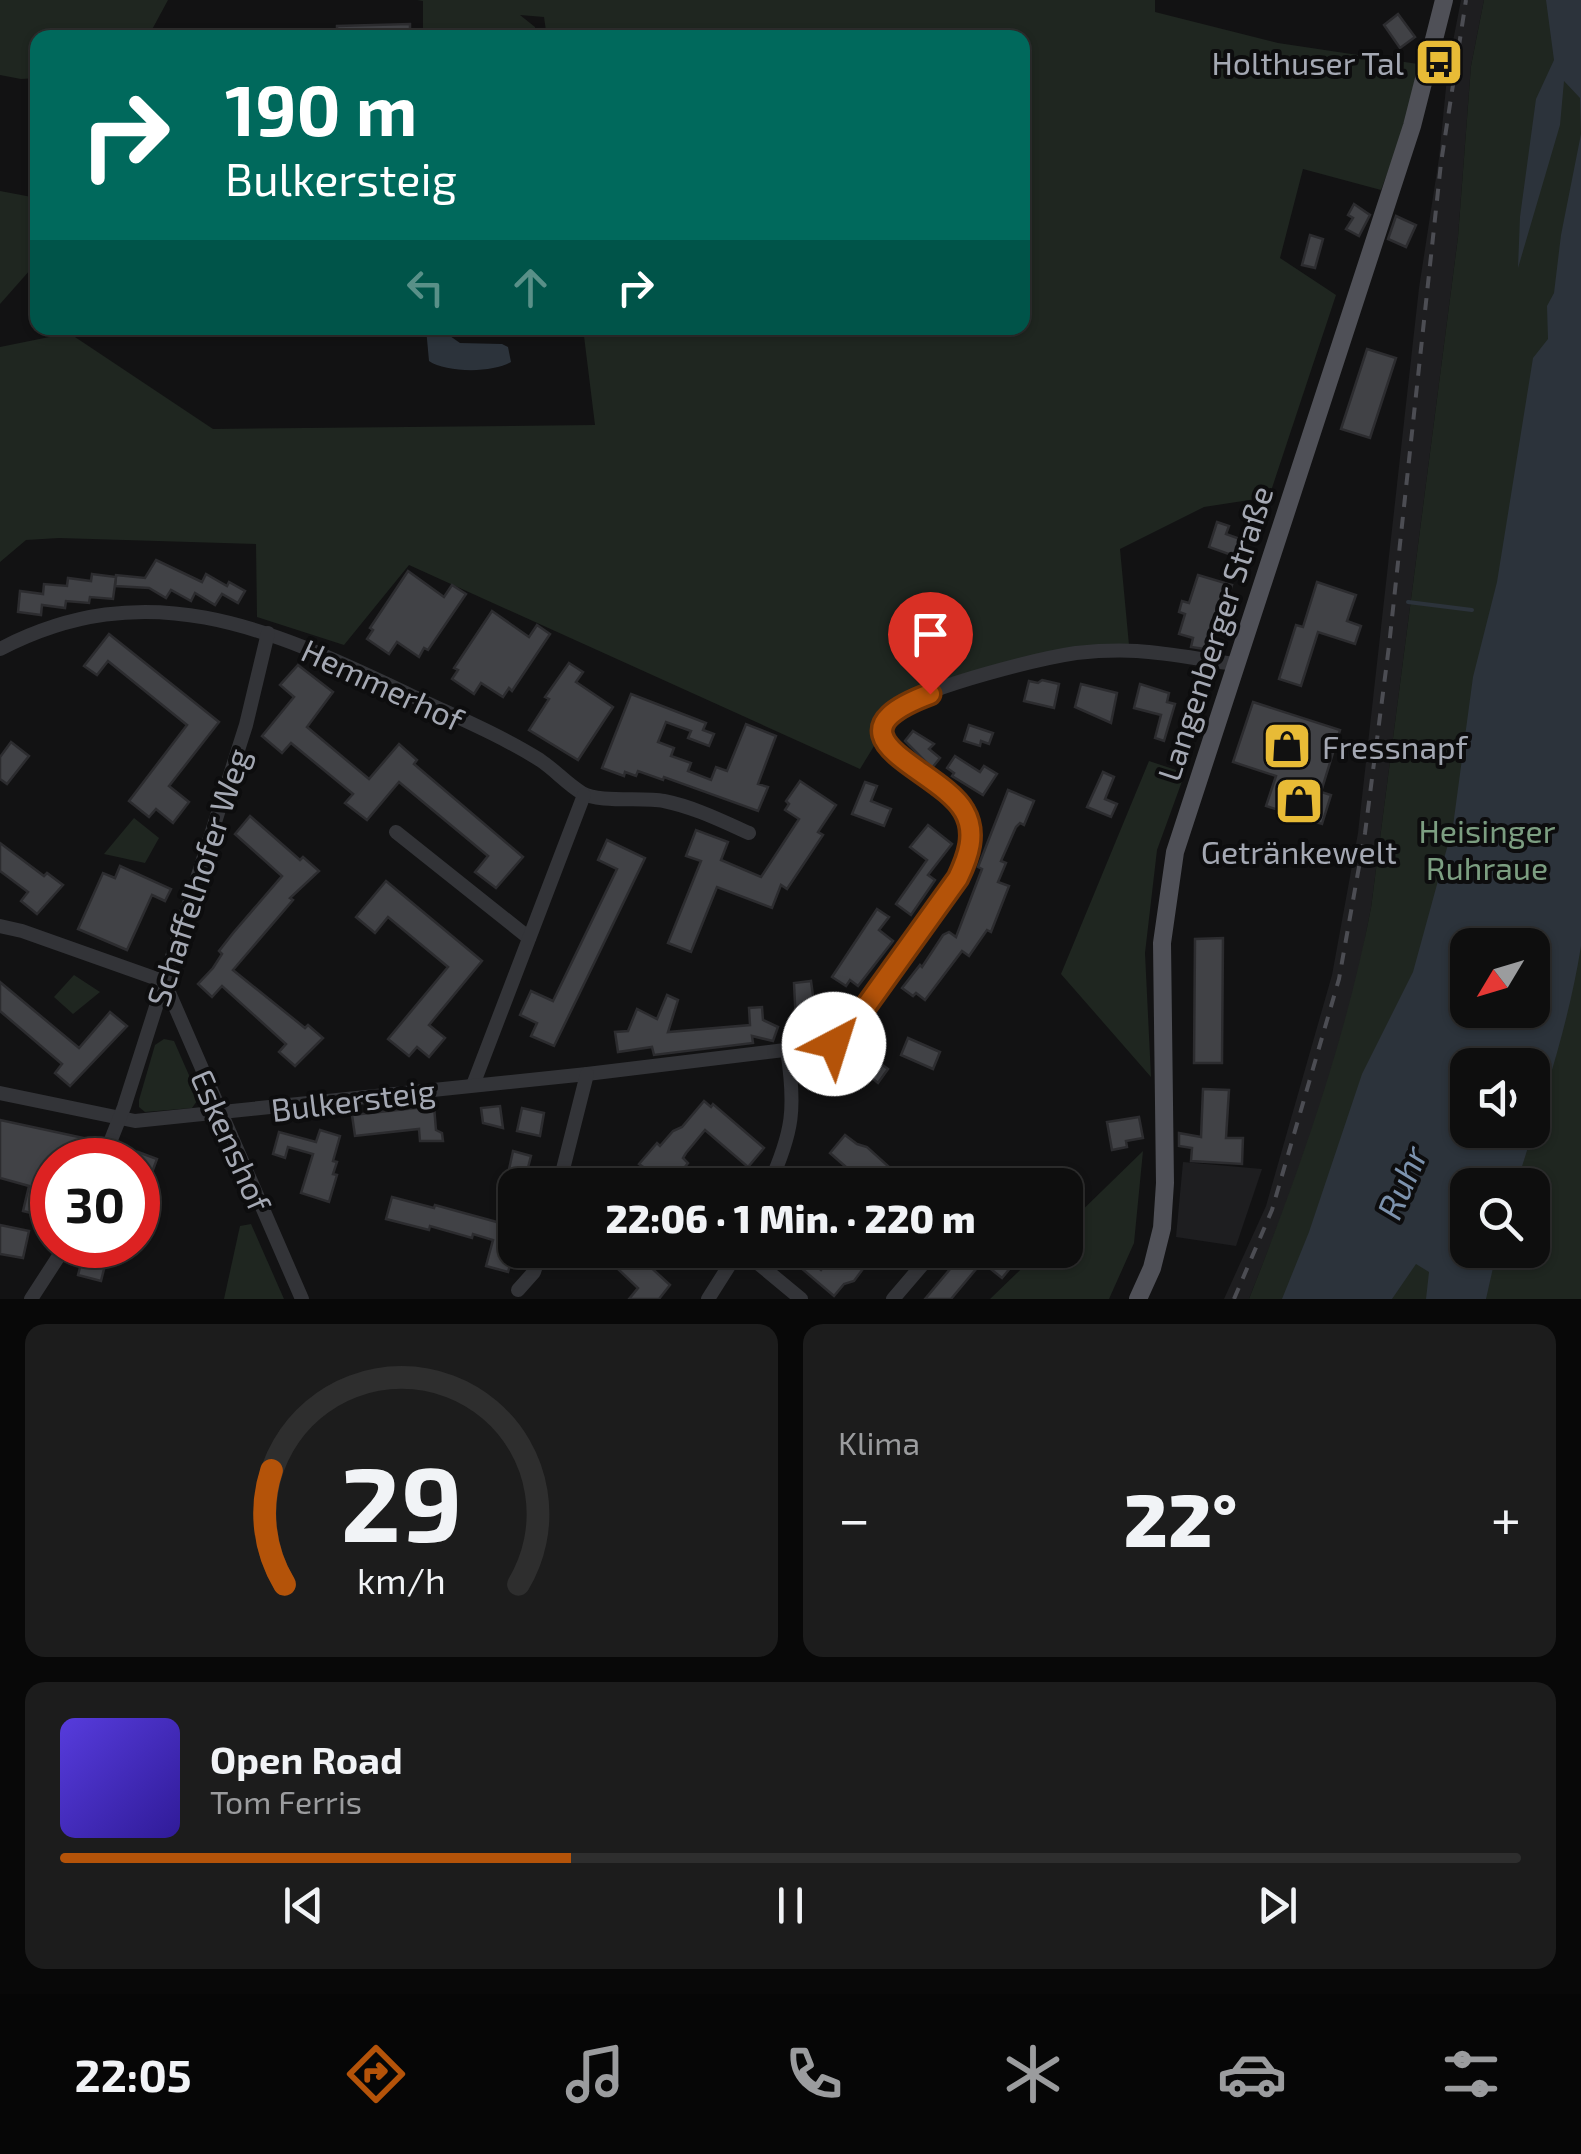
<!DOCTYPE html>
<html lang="de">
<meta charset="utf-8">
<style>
:root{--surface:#0e0e0e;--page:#1c1c1c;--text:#f1f3f6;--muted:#9b9c9e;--line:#2e2e2e;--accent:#b45309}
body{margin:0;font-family:"Exo 2",sans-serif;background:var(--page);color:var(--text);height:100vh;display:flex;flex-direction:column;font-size:38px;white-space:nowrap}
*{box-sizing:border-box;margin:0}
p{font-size:32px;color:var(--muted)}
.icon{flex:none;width:55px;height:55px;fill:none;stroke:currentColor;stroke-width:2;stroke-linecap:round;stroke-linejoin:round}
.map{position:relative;height:1299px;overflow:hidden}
.panel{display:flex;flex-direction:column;gap:25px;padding:25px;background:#080808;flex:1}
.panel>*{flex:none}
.banner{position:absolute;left:30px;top:30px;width:1000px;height:305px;border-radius:20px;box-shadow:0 2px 8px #0004,0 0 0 2px var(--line);background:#00695c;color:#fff;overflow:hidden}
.needle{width:65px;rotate:232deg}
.buttons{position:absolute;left:1450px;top:928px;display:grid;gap:20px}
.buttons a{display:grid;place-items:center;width:100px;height:100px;border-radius:20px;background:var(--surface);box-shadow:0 2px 8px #0004,0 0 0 2px var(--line);font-size:50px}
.speed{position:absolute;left:30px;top:1138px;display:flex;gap:20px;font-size:50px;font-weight:700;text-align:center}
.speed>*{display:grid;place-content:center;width:130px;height:130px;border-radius:50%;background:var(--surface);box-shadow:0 2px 8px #0004,0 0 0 2px var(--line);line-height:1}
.speed .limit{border:15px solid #d22;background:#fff;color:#111}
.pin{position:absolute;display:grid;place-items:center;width:85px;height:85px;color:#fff;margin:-102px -42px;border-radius:50% 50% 50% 0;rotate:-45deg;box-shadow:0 0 10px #0007}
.pin .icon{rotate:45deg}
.me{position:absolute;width:110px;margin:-55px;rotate:40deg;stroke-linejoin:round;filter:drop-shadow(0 0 8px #0008)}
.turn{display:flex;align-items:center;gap:35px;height:210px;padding:0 30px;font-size:45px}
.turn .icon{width:130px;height:130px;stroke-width:2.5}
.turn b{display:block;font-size:70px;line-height:85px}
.lanes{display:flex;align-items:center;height:95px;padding:0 30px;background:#0003;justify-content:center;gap:50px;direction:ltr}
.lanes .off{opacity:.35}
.big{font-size:75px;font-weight:800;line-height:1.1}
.panel .widget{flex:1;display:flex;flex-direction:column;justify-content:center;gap:15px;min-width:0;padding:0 35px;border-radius:20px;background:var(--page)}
.panel .dial{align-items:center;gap:0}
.dial svg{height:260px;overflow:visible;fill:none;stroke:var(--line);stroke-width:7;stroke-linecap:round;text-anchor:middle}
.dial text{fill:var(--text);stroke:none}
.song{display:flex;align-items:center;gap:30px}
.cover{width:120px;height:120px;border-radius:15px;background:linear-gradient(135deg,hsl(250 70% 55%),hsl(250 70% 35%))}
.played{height:10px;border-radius:5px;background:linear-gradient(90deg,var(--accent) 35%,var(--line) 35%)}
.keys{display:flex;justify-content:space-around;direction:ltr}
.heat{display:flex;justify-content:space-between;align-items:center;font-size:55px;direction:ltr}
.panel .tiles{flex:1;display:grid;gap:25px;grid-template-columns:1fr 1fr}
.widget:last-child{grid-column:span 2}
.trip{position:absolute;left:498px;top:1168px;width:585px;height:100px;border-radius:20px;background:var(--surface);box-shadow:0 2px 8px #0004,0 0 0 2px var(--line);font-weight:800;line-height:100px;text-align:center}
.tab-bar{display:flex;height:160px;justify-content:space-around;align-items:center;background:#060606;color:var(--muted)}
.tab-bar .icon{width:70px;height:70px}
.tab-bar .selected{color:var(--accent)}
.tab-bar b{font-size:45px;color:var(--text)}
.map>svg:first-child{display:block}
</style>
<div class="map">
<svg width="1581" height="1299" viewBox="0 0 1581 1299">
<rect width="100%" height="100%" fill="#121213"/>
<g fill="#1e1e20">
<polygon points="1461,0 1484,0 1471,66 1458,237 1371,908 1356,985 1321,1105 1284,1210 1249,1299 1224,1299 1266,1206 1332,975 1358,833 1419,288 1439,158 1448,67"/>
<polygon points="1183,1162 1262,1169 1236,1246 1176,1237"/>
</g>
<g fill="#1f2620" fill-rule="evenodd">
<polygon points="0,0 168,0 148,37 38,38 37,78 21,79 0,75"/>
<polygon points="417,0 1155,0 1155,12 1278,43 1418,64 1405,126 1381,190 1303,169 1280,258 1336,295 1269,497 1204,507 1120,549 1129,645 1078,648 901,702 860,769 409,565 344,645 257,617 256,544 59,538 26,540 0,562 0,347 69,333 213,429 595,425 583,328 1022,328 1022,38 547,38 544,17 520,15 535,27 535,37 423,37 423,1"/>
<path d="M1484,0H1581V1299H1249C1299,1171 1345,1043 1371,908L1458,237L1471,66ZM1468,945H1532V1010H1468ZM1468,1065H1532V1130H1468ZM1468,1185H1532V1250H1468Z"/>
<polygon points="0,191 37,198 38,261 0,304"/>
<polygon points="1149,761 1185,773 1157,850 1145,953 1151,1077 1061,974"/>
<polygon points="134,818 159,838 145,863 104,854"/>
<polygon points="74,975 100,992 73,1014 54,997"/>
<polygon points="164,1039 174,1041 199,1098 192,1108 145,1112 139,1107 139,1100 155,1045"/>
<polygon points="1143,1151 1134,1243 1109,1299 990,1299 1041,1250 1065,1250 1065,1227"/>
<polygon points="251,1224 284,1299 224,1299 240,1226"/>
</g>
<g fill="#2c333b" fill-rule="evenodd">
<path d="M1546,0H1581V946C1568,1028 1541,1106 1516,1185H1468V1250H1497L1486,1299H1426L1429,1272L1416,1264L1392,1299H1282L1309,1232L1362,1074L1413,972L1453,826L1473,677L1497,582L1533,358L1548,339L1547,306L1554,293L1561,235L1581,134L1580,98L1564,81L1560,125L1518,268L1520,217L1536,99L1554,60ZM1468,945H1532V1010H1468ZM1468,1065H1532V1130H1468Z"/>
<path d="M426,328H449L450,336L460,343L502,344L508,347L511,362C494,373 446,373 429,361Z"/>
</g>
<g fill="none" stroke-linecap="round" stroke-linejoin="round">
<polyline stroke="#2c333b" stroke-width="4" points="1408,602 1472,610"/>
</g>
<g fill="#414246" stroke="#2c2c2f" stroke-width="2.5">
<polygon points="1398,14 1415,37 1400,48 1384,25"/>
<polygon points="410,24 410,38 337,38 337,26"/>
<polygon points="1354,204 1370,215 1359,236 1346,229 1353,218 1348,215"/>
<polygon points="1396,216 1416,225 1406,247 1388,239"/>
<polygon points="1310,235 1323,239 1315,268 1302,265"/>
<polygon points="1367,349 1396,358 1370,438 1341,429"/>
<polygon points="1217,522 1229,526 1226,534 1240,539 1234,556 1209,547"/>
<polygon points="156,560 202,582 206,574 227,586 229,582 245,591 238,603 222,594 215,605 195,593 191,601 171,590 166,598 149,588 115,586 116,575 145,578"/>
<polygon points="408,571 444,597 452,585 466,594 428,650 424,648 419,657 397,642 389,654 367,639 373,630 370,628"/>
<polygon points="92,574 116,577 113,599 90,597 89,603 66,601 65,608 42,605 41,615 18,612 20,591 43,594 44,584 67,586 68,578 91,581"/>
<polygon points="1198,575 1232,585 1211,650 1191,647 1193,638 1179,634 1185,614 1179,612 1182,601 1189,603"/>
<polygon points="1317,582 1356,595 1347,621 1361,626 1355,644 1318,632 1301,686 1279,679 1296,625 1303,627"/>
<polygon points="492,611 529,637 537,625 550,634 512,691 509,688 503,697 481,683 474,694 452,679 458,670 454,668"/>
<polygon points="109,634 219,722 169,786 189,802 173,823 156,809 149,817 129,801 187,725 108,661 97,675 84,666"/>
<polygon points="569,663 583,672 576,682 613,707 578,760 529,730 549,699 545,697"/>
<polygon points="298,665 333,692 307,727 369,779 399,744 417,760 414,764 523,857 496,888 475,872 488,856 399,782 367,820 345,803 353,794 291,743 282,753 262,736 294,697 280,685"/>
<polygon points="1042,680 1059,684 1054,708 1024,701 1029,681 1038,683"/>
<polygon points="1081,684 1117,693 1111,723 1075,707"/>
<polygon points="1140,684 1169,693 1167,702 1175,704 1164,741 1155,738 1161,715 1134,708"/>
<polygon points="631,694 706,723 703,730 714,734 709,746 688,738 691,731 666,722 658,742 674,748 671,756 691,763 688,771 711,780 716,767 727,771 746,724 776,736 758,784 768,787 758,811 664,777 663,780 638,771 636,776 625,772 624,776 602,768"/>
<polygon points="1253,702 1340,730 1321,792 1331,795 1322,824 1266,806 1276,776 1233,762"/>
<polygon points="969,725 993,733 989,744 981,741 980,746 964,741"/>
<polygon points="913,731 934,744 929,749 940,758 932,768 905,741"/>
<polygon points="11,742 29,756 7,784 0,779 0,757"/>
<polygon points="955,756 980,772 984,766 997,774 983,795 952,776 954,773 947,768"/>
<polygon points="1103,772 1114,777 1105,799 1117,804 1111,817 1087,807"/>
<polygon points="800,781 836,805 818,832 823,835 787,889 781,885 772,908 717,887 691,952 668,943 701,861 686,856 696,830 728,842 721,860 761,877 799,819 785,810 789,804 786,801"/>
<polygon points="865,782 877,786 871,801 891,809 884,826 852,814"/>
<polygon points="1008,790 1034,801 1024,825 1020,823 1016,827 1001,861 1006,863 998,882 1009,886 991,932 987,930 969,956 962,951 925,1000 916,993 913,996 902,988 920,965 922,967 943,935 949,932 956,937 982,869 978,867"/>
<polygon points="250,816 300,860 303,857 319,871 290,898 293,900 233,970 305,1028 308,1025 323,1038 295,1066 279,1052 286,1044 222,986 212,997 198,984 213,968 222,954 219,951 233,933 282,876 235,834"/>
<polygon points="928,825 952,844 928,875 935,880 911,915 896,904 927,860 910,847"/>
<polygon points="607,840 645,858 554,1046 531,1036 537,1023 520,1015 531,991 553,1001 617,869 598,860"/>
<polygon points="0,843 44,876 47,873 63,885 37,914 21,901 28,892 0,871"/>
<polygon points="120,866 171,889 165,901 152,895 127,950 78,929 103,873 115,878"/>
<polygon points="386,881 482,961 429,1025 445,1038 429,1057 417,1047 409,1056 388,1039 448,967 388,917 375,933 356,917"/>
<polygon points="877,909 889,917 879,930 893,941 858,986 850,980 846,986 832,977"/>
<polygon points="1223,938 1222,1063 1194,1063 1195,939"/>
<polygon points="811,981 814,1003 824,1001 826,1020 796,1024 794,983"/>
<polygon points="0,982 79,1048 110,1012 127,1026 70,1086 55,1073 62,1064 0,1011"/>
<polygon points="667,995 678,1000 668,1032 750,1025 749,1008 762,1007 763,1020 778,1027 773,1041 752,1036 753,1043 654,1055 652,1047 618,1052 615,1032 628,1031 637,1009 657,1019"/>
<polygon points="908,1038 940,1052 933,1069 901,1055"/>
<polygon points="862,1050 888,1069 878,1083 862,1070 850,1086 840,1079"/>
<polygon points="1203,1089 1229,1090 1226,1138 1243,1138 1242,1164 1191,1161 1192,1148 1179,1146 1179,1133 1201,1137"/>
<polygon points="704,1101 711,1107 713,1104 764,1148 748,1167 705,1130 686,1153 683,1158 688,1163 671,1185 631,1185 646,1169 639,1164 657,1143 660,1146 673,1131 682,1127"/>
<polygon points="434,1106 436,1130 442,1133 443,1141 420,1141 419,1129 355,1136 352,1115"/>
<polygon points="500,1106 503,1128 483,1123 481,1108"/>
<polygon points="522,1108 544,1113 540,1136 517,1131"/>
<polygon points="1139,1117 1143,1138 1126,1141 1127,1147 1112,1150 1107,1122"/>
<polygon points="0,1120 88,1139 84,1160 52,1160 52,1197 48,1217 23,1211 29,1186 0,1178"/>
<polygon points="320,1130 340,1136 333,1161 337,1162 333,1174 337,1175 329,1202 301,1193 313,1154 288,1147 285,1158 273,1154 279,1132 316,1142"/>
<polygon points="845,1135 857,1144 867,1147 909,1185 872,1185 854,1174 830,1153"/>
<polygon points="513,1151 531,1156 525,1179 508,1174"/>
<polygon points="138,1152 157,1159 147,1186 138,1182"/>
<polygon points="392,1197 434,1208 435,1205 515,1227 515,1248 508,1272 486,1266 493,1240 473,1234 472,1238 430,1226 429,1230 386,1219"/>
<polygon points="0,1225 29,1231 23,1258 0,1254"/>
<polygon points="86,1245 110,1245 101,1281 78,1275"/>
<polygon points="598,1250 632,1250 670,1285 659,1299 629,1299 638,1288"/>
<polygon points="780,1250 798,1250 821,1270 831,1257 836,1261 845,1250 877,1250 854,1281 844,1284 834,1296"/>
<polygon points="966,1250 1025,1250 1002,1278 982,1262 951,1299 925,1299"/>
</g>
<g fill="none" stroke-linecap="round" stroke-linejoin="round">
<g stroke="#333438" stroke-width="14">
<path d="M0,649C146,573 267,627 404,692C449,714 497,733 540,760C555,770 567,784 582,793C599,803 643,797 664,801C694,807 722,821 749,833"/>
<polyline points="396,832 529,938"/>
<polyline points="0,926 22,931 163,981"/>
<polyline points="164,981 302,1299"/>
<polyline points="473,1085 584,795"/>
<path d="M0,1093L135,1121L587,1074L834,1044L846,1033L957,878C991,813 949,794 902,759C894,753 886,747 884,736C881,723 891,712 902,705C935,685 1036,659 1076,653C1095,651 1118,650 1137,651C1170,653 1203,660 1235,664"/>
<polyline points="103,1160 124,1107 246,725 268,633"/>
<polyline points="559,1185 587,1074"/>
<path d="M769,1185C793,1132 796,1108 787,1050"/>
<polyline points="742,1250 801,1299"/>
<polyline points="518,1290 534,1272 541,1250"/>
<polyline points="31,1299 66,1245"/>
<polyline points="708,1299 739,1250"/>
<polyline points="893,1299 935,1250"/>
</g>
<polyline stroke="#4f5057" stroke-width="18" points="1138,1299 1152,1268 1162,1228 1165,1183 1162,943 1175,852 1412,126 1444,0"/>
<polyline stroke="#4c4d53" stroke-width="4" stroke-dasharray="12 10" stroke-linecap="butt" points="1234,1299 1272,1210 1339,979 1365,833 1389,646 1441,163 1466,0"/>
</g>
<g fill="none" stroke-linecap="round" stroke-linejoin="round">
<g stroke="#753606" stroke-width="25">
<path id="route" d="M834,1044L846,1034L958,878C968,857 977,833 964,811C940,768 815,737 930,694"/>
</g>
<use href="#route" stroke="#b45309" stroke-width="18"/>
</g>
<defs>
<g id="bus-square" transform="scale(2.5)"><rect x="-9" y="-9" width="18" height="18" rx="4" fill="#e8bb36" stroke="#0d0d0e"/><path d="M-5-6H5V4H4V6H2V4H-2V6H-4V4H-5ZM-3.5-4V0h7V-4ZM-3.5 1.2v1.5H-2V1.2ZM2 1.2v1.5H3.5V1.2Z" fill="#111"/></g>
<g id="shop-square" transform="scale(2.5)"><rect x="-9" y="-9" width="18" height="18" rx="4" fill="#e8bb36" stroke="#0d0d0e"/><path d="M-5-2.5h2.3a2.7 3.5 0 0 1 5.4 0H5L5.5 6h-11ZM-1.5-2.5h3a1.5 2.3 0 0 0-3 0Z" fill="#111"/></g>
</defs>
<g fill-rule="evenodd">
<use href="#bus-square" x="1439" y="62"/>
<use href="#shop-square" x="1287" y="746"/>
<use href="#shop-square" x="1299" y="801"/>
</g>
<g text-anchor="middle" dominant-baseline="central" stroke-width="8" stroke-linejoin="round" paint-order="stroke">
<g font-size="32" fill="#a4a8b3" stroke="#0d0d0e" text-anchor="end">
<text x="1404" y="62">Holthuser Tal</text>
<text x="1322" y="746" text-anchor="start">Fressnapf</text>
<text x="1299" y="851" text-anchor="middle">Getränkewelt</text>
</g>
<g font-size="32" fill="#a4a8b3" stroke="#0d0d0e">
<text transform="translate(1214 633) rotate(-72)">Langenberger Straße</text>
<text transform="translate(383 684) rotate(25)">Hemmerhof</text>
<text transform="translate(197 877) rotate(-72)">Schaffelhofer Weg</text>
<text transform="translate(353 1099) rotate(-7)">Bulkersteig</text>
<text transform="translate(232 1140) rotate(66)">Eskenshof</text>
</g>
<g font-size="32" fill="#7c9e81" stroke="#0d0d0e">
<text x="1487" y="830">Heisinger<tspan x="1487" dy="37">Ruhraue</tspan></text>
</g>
<g font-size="35" font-style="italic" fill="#7c92ad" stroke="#0d0d0e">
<text transform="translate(1401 1182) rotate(-67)">Ruhr</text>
</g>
</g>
</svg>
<div class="buttons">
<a><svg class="needle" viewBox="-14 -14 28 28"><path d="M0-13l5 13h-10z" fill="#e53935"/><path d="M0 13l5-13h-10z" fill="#9b9c9e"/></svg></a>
<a><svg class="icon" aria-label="sound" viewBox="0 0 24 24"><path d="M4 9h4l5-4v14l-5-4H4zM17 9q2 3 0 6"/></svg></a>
<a><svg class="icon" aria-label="search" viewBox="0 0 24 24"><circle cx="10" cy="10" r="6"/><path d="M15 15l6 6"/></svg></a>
</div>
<div class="speed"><div class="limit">30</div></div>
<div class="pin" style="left:930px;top:694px;background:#d93025"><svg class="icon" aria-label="arrive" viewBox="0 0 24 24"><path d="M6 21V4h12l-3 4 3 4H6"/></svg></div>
<svg class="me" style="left:834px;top:1044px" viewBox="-20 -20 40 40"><circle r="19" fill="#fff"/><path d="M0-13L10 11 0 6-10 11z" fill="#b45309"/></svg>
<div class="trip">22:06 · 1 Min. · 220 m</div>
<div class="banner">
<div class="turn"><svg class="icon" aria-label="right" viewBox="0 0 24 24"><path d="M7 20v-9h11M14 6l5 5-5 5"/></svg><div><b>190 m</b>Bulkersteig</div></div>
<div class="lanes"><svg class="icon off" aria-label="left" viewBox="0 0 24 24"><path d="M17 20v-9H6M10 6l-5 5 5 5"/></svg><svg class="icon off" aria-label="ahead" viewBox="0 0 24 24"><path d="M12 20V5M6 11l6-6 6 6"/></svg><svg class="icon" aria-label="right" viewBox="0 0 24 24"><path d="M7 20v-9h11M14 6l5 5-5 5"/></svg></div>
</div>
</div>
<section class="panel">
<div class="tiles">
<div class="widget dial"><svg viewBox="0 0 100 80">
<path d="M14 69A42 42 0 1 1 86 69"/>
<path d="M14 69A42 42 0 0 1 10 34" stroke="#b45309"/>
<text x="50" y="56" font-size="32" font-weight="700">29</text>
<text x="50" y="72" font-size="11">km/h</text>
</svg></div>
<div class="widget"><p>Klima</p>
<div class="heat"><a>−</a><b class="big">22°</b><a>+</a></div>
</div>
<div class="widget">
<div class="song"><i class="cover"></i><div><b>Open Road</b><p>Tom Ferris</p></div></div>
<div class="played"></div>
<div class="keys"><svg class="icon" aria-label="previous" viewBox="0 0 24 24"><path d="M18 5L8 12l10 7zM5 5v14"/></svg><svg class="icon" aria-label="pause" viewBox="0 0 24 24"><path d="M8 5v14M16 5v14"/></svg><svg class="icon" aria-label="next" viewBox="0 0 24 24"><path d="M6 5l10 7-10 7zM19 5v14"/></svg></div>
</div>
</div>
</section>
<nav class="tab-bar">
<b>22:05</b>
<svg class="icon selected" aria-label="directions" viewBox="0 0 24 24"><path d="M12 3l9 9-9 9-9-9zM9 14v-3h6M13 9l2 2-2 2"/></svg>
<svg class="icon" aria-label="music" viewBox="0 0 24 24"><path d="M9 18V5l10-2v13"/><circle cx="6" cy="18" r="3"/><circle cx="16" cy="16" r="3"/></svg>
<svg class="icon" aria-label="phone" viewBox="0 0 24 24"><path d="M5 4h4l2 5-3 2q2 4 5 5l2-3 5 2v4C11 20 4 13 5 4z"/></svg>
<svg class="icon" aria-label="climate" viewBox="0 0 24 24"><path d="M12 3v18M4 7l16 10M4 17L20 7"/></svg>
<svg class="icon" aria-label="car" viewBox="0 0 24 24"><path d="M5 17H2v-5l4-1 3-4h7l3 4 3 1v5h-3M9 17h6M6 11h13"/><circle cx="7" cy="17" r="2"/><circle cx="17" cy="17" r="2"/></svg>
<svg class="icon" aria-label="filters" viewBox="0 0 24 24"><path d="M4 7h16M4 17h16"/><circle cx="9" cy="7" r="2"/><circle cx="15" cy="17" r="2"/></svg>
</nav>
